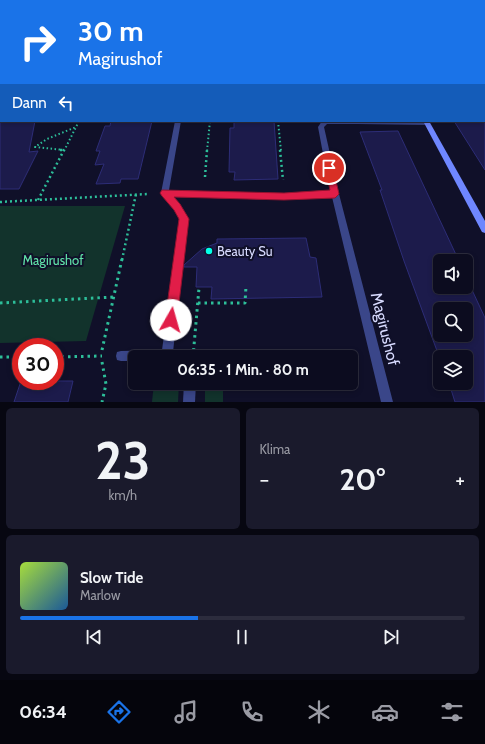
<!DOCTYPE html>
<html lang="de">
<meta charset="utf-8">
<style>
:root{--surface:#0c0c1f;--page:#1a1a2c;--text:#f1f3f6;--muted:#9a9ba4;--line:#2c2c3d;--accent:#1a73e8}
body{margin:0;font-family:Cabin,sans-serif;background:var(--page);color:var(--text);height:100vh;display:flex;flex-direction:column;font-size:15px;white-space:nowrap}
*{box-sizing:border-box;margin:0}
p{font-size:13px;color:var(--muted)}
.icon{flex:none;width:22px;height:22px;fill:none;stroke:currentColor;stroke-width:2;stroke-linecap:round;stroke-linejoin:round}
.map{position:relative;height:402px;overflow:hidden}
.side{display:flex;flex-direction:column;gap:6px;padding:6px;background:#070711;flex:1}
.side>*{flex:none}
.guide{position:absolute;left:0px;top:0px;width:485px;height:122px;box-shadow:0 2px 6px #0003,0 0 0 1px var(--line);background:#1a73e8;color:#fff;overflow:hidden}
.tools{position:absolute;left:433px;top:254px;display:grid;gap:8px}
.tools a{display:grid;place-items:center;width:40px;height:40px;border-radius:6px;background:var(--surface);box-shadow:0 2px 6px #0003,0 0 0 1px var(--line);font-size:20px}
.speed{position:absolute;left:12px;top:338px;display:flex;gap:8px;font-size:20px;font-weight:700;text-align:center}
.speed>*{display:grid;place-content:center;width:52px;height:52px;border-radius:50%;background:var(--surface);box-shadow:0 2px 6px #0003,0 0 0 1px var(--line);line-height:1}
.speed .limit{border:6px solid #d22;background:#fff;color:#111}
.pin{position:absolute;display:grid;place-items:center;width:34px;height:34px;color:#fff;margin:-17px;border:2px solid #fff;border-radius:50%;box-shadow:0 1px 4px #0007}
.me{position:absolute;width:44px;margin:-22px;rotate:7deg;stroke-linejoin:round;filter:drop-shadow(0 0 3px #0008)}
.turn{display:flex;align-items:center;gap:14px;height:84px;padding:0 12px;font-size:18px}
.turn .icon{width:52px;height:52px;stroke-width:2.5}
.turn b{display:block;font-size:28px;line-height:34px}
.then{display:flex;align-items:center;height:38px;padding:0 12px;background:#0003;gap:8px;font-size:15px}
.big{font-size:30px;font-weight:800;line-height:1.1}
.side .tile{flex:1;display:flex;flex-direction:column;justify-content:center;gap:6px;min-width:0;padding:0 14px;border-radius:6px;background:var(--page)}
.side .dial{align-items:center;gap:0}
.dial b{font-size:52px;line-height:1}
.song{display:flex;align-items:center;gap:12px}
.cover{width:48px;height:48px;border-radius:6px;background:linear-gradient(135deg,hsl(80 70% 55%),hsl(210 70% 35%))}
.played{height:4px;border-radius:2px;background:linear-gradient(90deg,var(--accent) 40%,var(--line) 40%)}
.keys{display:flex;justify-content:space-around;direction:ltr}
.heat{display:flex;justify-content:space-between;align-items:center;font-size:22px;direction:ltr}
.side .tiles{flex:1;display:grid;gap:6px;grid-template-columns:1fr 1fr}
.tile:last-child{grid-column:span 2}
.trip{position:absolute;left:128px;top:350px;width:230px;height:40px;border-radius:6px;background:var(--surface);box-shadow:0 2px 6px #0003,0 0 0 1px var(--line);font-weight:800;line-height:40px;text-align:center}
.tab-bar{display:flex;height:64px;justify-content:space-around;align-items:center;background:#05050c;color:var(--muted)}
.tab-bar .icon{width:28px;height:28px}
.tab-bar .current{color:var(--accent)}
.tab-bar b{font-size:18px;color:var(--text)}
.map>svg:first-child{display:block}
</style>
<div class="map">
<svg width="485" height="402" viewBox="0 0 485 402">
<rect width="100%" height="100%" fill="#101029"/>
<g fill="#12332c">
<polygon points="0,206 125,206 86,341 0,343"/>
<polygon points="154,383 179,383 178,402 152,402"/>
<rect x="205" y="383" width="18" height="19"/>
</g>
<g fill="#1c1b4b" stroke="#2d2d77" fill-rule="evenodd">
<polygon points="0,121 35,121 29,152 38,151 19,189 0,189"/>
<polygon points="111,121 152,121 138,179 121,179 120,183 96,184 104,164 95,165 100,151 96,151 105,126 110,126"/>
<polygon points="234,121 274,121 278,179 234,180 235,172 229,172 230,128 234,128"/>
<polygon points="454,121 485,121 485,170"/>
<path d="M398,131L459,261H440V287H466V277L485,318V402H455L449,383H466V357H440V359L404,261L380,190H382L360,132ZM440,309H466V335H440Z"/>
<polygon points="306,238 310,257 316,258 322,297 211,299 212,287 196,287 197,267 184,267 184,265 202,249 217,243 217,239"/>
<polygon points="21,381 73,381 68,402 14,402"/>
</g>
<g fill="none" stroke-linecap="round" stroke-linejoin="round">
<g stroke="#2dbe99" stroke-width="2" stroke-dasharray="1.5 2.5" stroke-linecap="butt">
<polyline points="278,121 281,151"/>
<polyline points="64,150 35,147 47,139 76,127"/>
<polyline points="64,151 79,121"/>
<polyline points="207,151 210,121"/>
</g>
<g stroke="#2dbe99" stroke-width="2.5" stroke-dasharray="2 3" stroke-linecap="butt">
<polyline points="60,150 64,150"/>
<polyline points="280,150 283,180"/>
<polyline points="205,177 207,150"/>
<polyline points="38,200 64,150"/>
<polyline points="0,202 148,194"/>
<polyline points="122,260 136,194"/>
</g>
<g stroke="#2dbe99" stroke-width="3" stroke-dasharray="2.5 4" stroke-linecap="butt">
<polyline points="0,303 114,297"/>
<polyline points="198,303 245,303 246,286"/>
<polyline points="102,350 122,259"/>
<polyline points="0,357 21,357"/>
<polyline points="55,357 102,356"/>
<polyline points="193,357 199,288"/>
<polyline points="102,362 106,384 102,402"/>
</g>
<polygon fill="#3a4689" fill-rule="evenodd" points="354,121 428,121 430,123 427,125 357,124 355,124"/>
<g fill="#3a4689" fill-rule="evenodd">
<rect x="0" y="22" width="1" height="2"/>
<rect x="484" y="33" width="1" height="2"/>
<polygon points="1,47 1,51 0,52 0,48"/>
<polygon points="175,121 181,121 169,190 284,194 330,191 318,127 322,121 360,121 359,124 327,124 324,127 339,194 393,402 381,402 332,197 284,200 173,197 180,205 188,219 173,352 176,353 177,357 135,357 135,361 121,361 117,360 116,356 117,352 121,351 162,350 180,219 174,209 161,193"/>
<polygon points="184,383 196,383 195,402 183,402"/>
</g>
<g fill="#6f87ff" fill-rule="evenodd">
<polygon points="357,0 361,0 362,1 358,1"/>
<polygon points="423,121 429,121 485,221 485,233 482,232"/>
</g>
</g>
<polygon fill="#e11d48" stroke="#92132f" points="329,165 333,168 339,194 335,198 284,200 174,197 180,204 189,219 177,320 175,324 171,326 167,324 165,320 179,219 174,210 162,196 160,193 162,190 284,193 330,190 325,168"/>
<circle fill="#04ffe8" stroke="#101029" stroke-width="1.5" cx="209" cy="251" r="4"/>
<g text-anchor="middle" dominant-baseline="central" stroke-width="4" stroke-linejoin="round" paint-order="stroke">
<g font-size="13" fill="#d8dbff" stroke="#101029" text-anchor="start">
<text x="217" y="251">Beauty Su</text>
</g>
<g font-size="13" fill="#60e3a9" stroke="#101029">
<text x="53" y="260">Magirushof</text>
</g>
<g font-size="16" fill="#d8dbff" stroke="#101029">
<text transform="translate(385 329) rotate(76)">Magirushof</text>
</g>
</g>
</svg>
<div class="tools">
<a><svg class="icon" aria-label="sound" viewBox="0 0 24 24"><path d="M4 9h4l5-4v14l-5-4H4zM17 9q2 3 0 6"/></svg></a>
<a><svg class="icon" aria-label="search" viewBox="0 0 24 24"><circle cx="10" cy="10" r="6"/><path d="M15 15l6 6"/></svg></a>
<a><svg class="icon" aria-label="layers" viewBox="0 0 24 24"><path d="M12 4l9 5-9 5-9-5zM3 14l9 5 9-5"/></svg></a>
</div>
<div class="speed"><div class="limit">30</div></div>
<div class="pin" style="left:329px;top:168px;background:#d93025"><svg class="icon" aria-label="arrive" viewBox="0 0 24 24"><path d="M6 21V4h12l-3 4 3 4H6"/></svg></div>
<svg class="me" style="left:171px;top:320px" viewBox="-20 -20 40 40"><circle r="19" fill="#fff"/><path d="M0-13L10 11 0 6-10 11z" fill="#e11d48"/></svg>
<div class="trip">06:35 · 1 Min. · 80 m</div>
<div class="guide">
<div class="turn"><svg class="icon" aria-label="right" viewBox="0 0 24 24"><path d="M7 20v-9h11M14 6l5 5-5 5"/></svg><div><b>30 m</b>Magirushof</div></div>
<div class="then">Dann<svg class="icon" aria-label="left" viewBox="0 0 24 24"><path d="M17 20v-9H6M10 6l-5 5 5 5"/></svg></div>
</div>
</div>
<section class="side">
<div class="tiles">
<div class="tile dial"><b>23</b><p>km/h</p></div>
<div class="tile"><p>Klima</p>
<div class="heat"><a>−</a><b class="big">20°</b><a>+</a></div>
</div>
<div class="tile">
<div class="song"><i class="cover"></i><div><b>Slow Tide</b><p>Marlow</p></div></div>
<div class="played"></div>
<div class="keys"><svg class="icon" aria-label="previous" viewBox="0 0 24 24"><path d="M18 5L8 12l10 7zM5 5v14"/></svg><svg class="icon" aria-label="pause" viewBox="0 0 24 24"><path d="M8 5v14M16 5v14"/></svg><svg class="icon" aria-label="next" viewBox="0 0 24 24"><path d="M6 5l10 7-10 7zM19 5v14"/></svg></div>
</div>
</div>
</section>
<nav class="tab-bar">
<b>06:34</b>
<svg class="icon current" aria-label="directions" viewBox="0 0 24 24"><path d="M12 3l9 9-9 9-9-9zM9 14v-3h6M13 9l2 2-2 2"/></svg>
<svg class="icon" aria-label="music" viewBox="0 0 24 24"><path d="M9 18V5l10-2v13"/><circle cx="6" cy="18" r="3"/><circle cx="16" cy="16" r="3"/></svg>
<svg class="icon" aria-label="phone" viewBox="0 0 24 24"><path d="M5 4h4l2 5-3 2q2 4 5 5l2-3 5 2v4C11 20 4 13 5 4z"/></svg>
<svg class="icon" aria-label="climate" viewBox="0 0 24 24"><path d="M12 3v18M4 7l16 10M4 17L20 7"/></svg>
<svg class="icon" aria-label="car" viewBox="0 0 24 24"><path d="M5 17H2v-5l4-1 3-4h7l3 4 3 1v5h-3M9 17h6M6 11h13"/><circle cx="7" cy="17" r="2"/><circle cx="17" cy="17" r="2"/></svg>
<svg class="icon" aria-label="filters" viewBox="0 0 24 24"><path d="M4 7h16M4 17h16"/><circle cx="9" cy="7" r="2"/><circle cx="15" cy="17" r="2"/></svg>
</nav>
